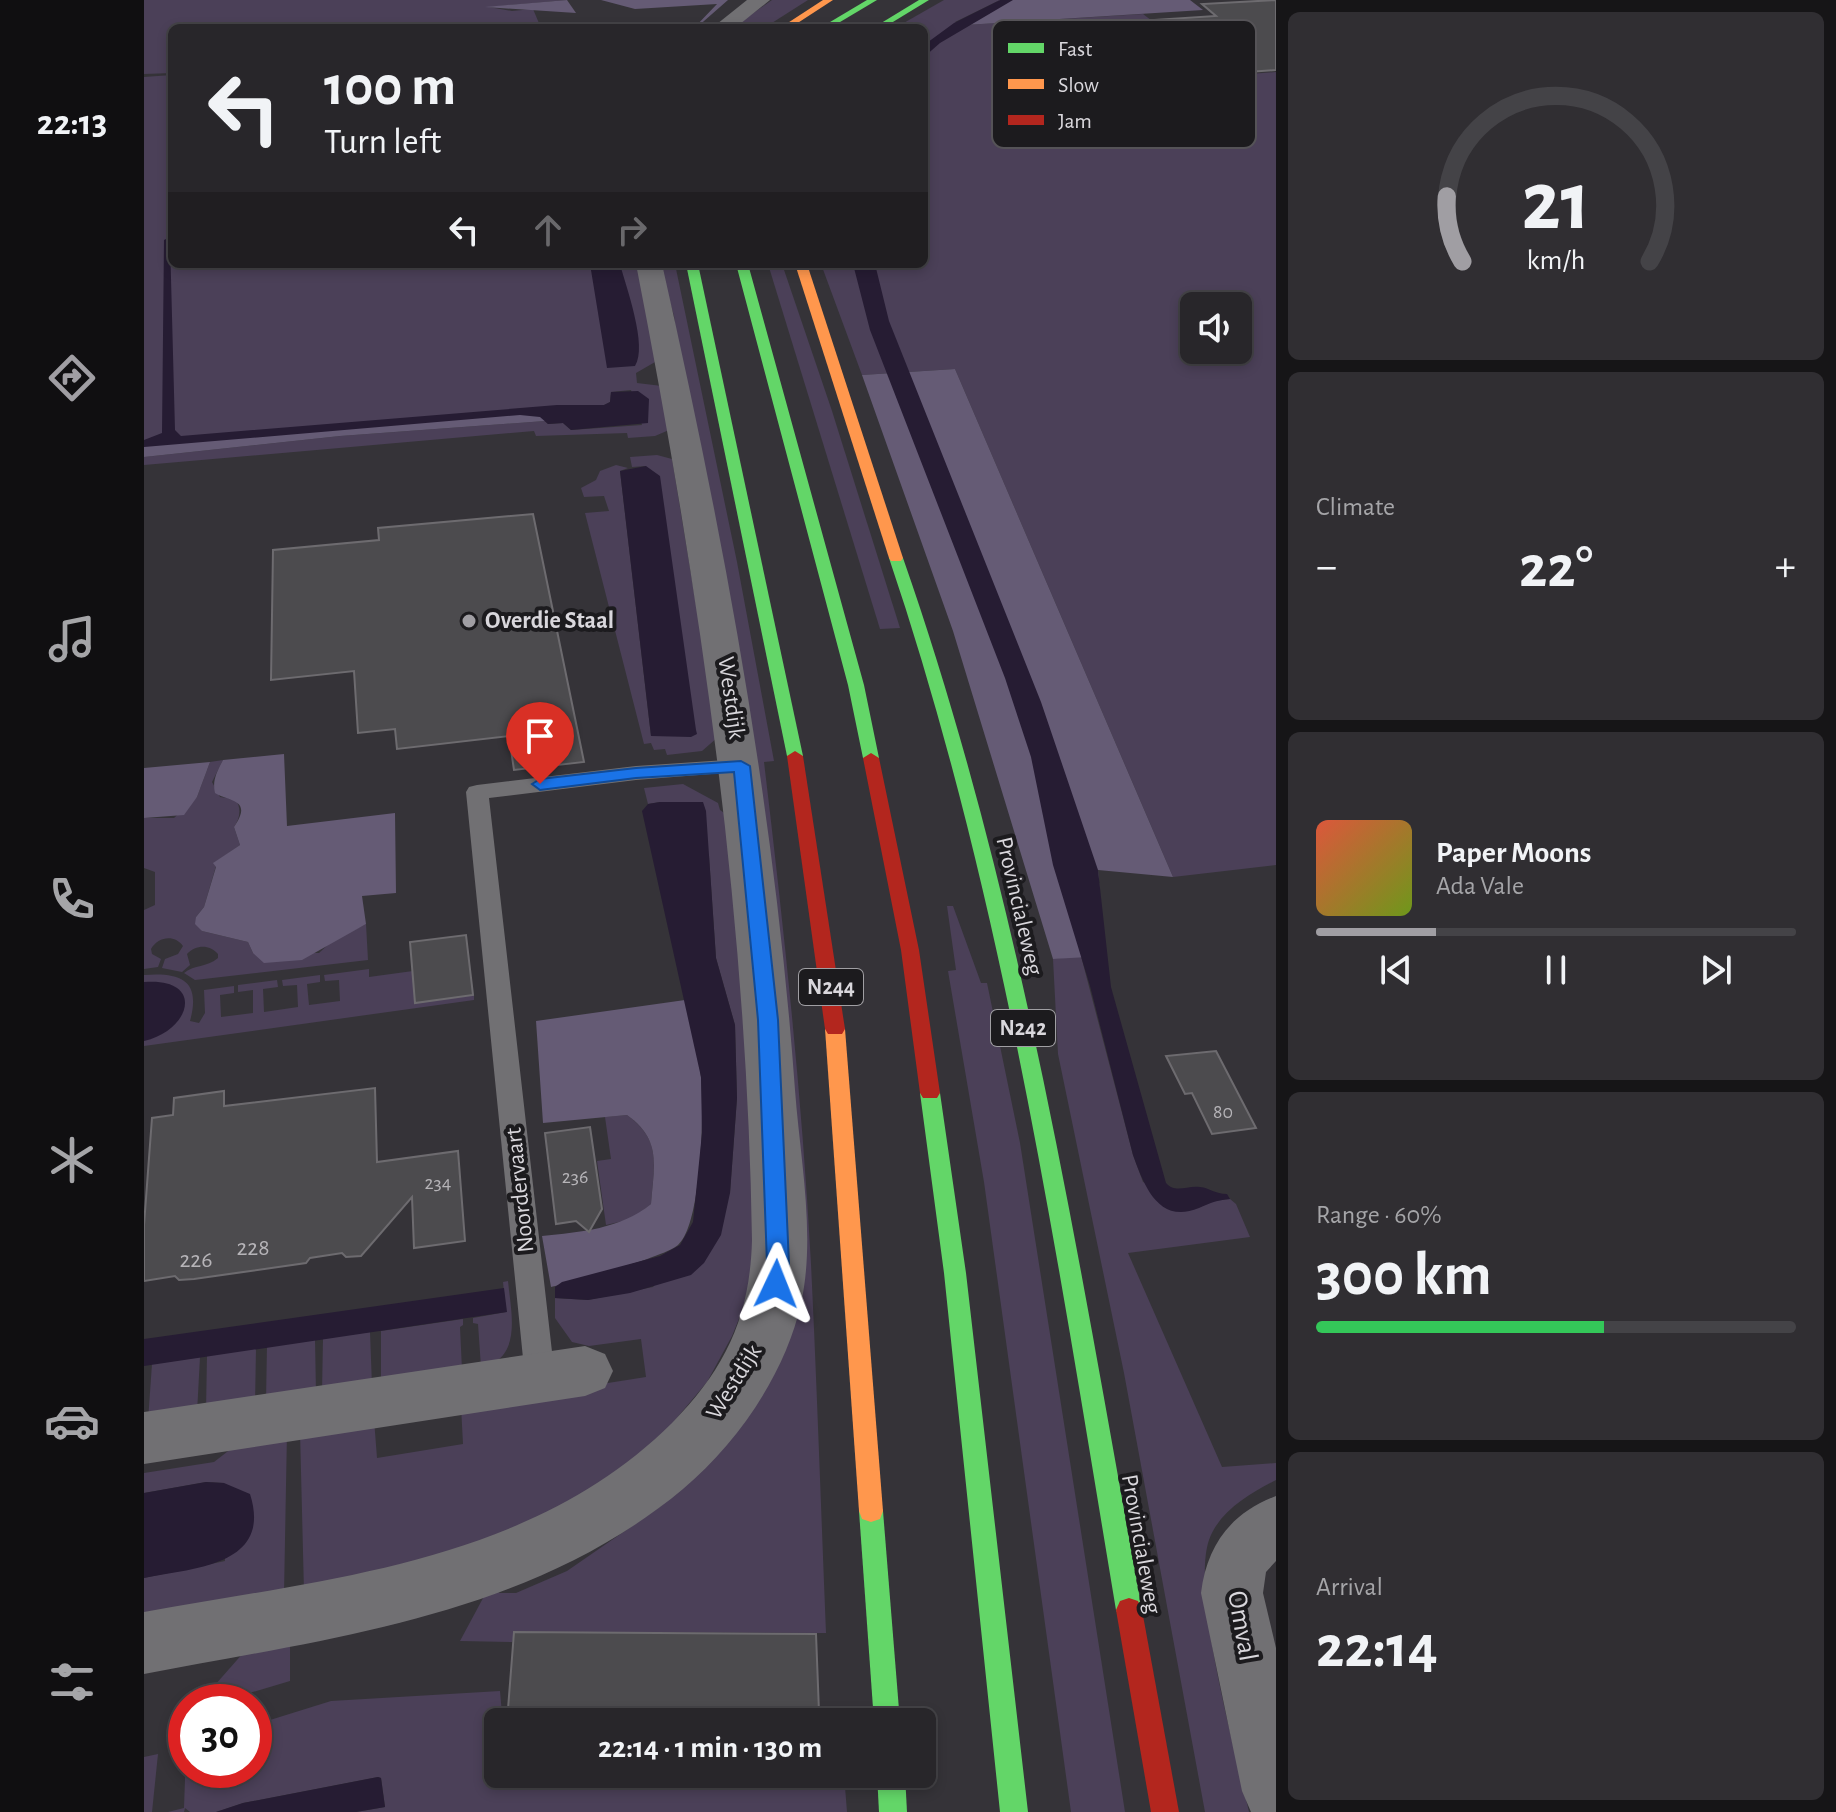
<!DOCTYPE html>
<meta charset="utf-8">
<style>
:root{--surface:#28262a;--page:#302e32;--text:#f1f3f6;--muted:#a5a5a8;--line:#444347;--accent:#a09ea3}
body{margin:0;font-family:"Alegreya Sans",sans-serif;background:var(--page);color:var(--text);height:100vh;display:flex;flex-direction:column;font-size:30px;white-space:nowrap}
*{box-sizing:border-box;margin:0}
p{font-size:26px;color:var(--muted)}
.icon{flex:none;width:44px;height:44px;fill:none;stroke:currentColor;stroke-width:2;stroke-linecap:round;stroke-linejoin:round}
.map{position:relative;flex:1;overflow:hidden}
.details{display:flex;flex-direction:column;gap:12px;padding:12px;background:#161517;width:560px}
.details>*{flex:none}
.guide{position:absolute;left:24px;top:24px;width:760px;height:244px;border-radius:12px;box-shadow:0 4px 12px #0003,0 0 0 2px var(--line);background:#28262a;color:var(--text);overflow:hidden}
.buttons{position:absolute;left:1036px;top:292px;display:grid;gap:16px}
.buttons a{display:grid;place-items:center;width:72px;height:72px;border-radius:12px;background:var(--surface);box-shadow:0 4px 12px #0003,0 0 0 2px var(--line);font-size:40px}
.speed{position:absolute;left:24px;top:1684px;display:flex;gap:16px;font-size:40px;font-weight:700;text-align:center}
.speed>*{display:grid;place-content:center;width:104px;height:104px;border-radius:50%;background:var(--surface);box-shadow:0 4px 12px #0003,0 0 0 2px var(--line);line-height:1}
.speed .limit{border:12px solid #d22;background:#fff;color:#111}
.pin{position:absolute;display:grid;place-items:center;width:68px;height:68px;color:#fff;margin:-82px -34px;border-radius:50% 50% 50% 0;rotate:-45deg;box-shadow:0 0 8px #0007}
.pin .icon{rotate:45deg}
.me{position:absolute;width:88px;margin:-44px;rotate:2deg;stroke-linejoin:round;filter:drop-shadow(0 0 6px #0008)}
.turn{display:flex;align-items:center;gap:28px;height:168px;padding:0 24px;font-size:36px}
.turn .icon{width:104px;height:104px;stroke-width:2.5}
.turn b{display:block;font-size:56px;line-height:68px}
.lanes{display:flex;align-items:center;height:76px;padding:0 24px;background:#0003;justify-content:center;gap:40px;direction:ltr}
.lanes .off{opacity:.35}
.big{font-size:60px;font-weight:600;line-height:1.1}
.details .widget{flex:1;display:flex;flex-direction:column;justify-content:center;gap:12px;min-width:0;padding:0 28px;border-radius:12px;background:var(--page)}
.details .dial{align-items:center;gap:0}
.dial svg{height:208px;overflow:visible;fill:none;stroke:var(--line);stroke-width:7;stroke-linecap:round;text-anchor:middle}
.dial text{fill:var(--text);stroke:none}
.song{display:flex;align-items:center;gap:24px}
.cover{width:96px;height:96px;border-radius:12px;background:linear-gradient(135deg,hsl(10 70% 55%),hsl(80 70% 35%))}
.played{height:8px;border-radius:4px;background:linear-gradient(90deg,var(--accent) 25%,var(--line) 25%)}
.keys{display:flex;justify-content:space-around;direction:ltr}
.heat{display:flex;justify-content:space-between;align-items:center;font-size:44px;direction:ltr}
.charge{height:12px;border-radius:6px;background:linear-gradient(90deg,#34c759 60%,var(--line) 0)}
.trip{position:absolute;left:340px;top:1708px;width:452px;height:80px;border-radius:12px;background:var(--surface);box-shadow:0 4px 12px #0003,0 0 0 2px var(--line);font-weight:600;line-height:80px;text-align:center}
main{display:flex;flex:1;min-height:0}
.tab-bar{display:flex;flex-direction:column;width:144px;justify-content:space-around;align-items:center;background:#100f11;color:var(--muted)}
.tab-bar .icon{width:56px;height:56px}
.tab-bar .on{color:var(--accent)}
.tab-bar b{font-size:36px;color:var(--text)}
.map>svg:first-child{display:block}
</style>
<main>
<nav class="tab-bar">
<b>22:13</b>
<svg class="icon on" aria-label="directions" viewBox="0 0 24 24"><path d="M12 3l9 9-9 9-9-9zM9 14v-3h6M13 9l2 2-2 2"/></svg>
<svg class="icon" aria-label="music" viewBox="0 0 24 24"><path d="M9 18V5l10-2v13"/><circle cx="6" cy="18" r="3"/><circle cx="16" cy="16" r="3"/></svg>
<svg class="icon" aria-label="phone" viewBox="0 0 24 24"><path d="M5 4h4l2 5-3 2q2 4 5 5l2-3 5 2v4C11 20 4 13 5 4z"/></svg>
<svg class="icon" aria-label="climate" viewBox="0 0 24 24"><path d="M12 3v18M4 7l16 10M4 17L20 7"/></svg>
<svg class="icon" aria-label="car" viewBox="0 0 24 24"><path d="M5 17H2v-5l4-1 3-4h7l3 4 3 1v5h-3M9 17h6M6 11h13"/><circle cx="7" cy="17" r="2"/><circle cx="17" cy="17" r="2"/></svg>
<svg class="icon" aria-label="filters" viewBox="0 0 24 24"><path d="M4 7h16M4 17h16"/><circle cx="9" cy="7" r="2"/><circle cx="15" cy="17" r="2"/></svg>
</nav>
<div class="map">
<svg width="1132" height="1812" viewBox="0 0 1132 1812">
<rect width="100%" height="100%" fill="#353338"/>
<g fill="#4b4058" fill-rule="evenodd">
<polygon points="0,0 423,0 345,7 368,11 389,9 397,28 28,28 28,73 0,74"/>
<polygon points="628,0 664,0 620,28 588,28"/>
<path d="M800,0H856L811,22L821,25L999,14L1080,76L1132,72V865L1029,877L811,369L718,375L677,264H780V28H751ZM1050,306H1094V350H1050Z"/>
<polygon points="28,75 28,264 446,264 453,292 477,269 476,264 497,264 518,358 492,373 493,383 518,386 525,430 511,436 484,438 483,433 392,436 390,431 0,465 0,457 196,436 401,421 404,424 419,423 427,430 498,425 487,390 467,392 466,402 460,405 0,442 0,77"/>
<path d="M515,264H531L593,562L630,761L620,762C640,929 658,1096 667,1264C673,1387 677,1510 682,1633L371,1632L368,1642L316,1641L345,1587L356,1593H372L423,1571L517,1506L546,1479L639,1307L530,316Z"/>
<polygon points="624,264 638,264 688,411 756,628 736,629"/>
<polygon points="513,455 528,459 574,737 558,751 523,755 521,749 510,750 507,743 500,744 441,513 465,511 460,496 440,497 437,488 452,480 456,471 472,465 484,468 476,471 507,736 502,466 488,467 486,457"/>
<path d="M79,760L68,782L76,797L91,799C98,808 96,818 90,827L96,845L70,863L72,866L60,907L52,917L58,931L104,942L109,953H175L188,941L222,924L224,960L51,980L40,973C51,964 62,968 74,958V954C65,944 52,945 43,954L46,965L38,972L18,968L21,959L34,954L39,946C30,934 14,937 7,949L8,954L17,959L14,967L0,969V910L11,905V872L0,868V818H30L53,797L66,762Z"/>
<polygon points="539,784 574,803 576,810 583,815 618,1201 603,1299 588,1336 563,1382 511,1444 396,1526 160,1592 156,1431 230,1419 233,1458 319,1444 317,1406 502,1377 497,1339 445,1346 428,1342 411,1318 411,1298 444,1300 509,1287 586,1193 593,1098 591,1025 572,958 565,856 516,802 504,804 500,788"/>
<polygon points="803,906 809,906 837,983 843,983 876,1143 981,1812 927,1812 840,1182 804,971 812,970"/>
<path d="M937,956L989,1155L999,1182L1056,1207L1068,1201L1086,1199L1092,1204L1106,1237L984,1253L1078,1467L1132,1463V1480C1107,1493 1075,1511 1065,1540C1047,1593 1092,1752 1105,1812H1061L980,1373L914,1054L909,959Z"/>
<path d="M225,969V977L269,971L272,1003L330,995V1000L0,1046V975C38,972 57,981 46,1021L55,1023L61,1013L60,990L90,986V993L76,995L77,1017L109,1013V990L94,992V985L133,980L134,987L119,989L120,1012L154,1007L153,985L139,986L138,980L176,975V982L163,984L165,1005L196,1001L195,980L181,981L180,975Z"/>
<path d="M483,1115C518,1140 510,1165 507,1204L488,1219L462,1225L453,1161L467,1159L461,1117Z"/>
<path d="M364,1281C367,1312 379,1359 337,1367L334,1324L329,1323V1318L362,1312L359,1282Z"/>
<polygon points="319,1319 319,1325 316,1327 318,1370 237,1383 237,1331"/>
<polygon points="226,1332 228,1386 178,1393 179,1338"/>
<polygon points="171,1339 172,1394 122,1402 123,1345"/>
<polygon points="112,1348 111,1404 62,1412 63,1355"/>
<polygon points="56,1357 53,1413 4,1421 8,1364"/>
<polygon points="143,1432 140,1594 0,1622 0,1578 81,1561 80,1483 62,1482 0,1493 0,1473 70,1462 101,1438"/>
<polygon points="146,1635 146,1681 75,1702 56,1702 108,1643"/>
<polygon points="356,1691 358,1714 696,1713 696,1722 354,1722 354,1774 700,1774 703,1812 212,1812 241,1807 237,1778 234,1777 99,1803 72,1812 46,1812 41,1808 40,1812 24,1812 40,1808 42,1751 42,1770 110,1770 110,1725 187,1701"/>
<polygon points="14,1754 8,1812 0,1812 0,1757"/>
</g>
<g fill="#655b75">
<polygon points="423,0 432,13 341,7"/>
<polygon points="457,0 584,0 552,28 550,28 573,4 491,9"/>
<polygon points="856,0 1046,0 1059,10 821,25"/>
<polygon points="811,369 1029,877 954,870 961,956 909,959 809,631 718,375"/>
<polygon points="436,406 401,421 196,436 0,457 0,442"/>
<path d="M140,754L143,826L251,813L252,893L218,896L222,924L158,960L120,963L109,953L104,942L58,931L51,924L52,917L60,907L72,867L69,863L96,845L90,827C109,799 86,802 71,793C68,780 73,772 79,760Z"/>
<polygon points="66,762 53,797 40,815 0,818 0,768"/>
<path d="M541,1000C546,1025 555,1052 557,1078C560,1110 558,1224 534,1245C521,1257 428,1282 407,1287L398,1236C437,1232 476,1229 507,1204C510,1165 518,1140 483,1115L399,1123L392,1021Z"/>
</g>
<g fill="#261c33">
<polygon points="856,0 869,0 796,43 780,57 780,45 810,23"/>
<polygon points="22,239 26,240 31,430 37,436 413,405 460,405 466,402 467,392 494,391 505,399 504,423 427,430 419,423 404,424 396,417 376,415 0,447 0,440 18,433 20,240"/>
<path d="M446,264H476C482,287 504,346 491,366L463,368Z"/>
<path d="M709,264H731L745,321L897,702L954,870L967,987L1022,1183C1032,1194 1043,1185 1056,1187C1066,1188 1071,1194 1083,1194L1086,1199C1073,1200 1066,1203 1055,1208C1014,1225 1000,1185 989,1155L946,986L909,865L887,757L861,678L726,330Z"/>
<polygon points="502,466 516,476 552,730 553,734 547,737 507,736 476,471"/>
<polygon points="516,802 559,802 562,811 572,958 591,1025 593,1098 586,1193 577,1235 560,1263 547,1275 486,1293 444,1300 411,1298 411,1287 418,1282 516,1256 536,1245 549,1222 558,1133 557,1077 498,811 504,804"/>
<path d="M0,982C61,977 48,1030 0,1041Z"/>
<polygon points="360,1288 363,1312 0,1366 0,1339"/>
<path d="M62,1482L80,1483L106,1494C129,1566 49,1568 0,1578V1493Z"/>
<polygon points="234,1777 237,1778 241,1807 212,1812 72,1812 99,1803"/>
</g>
<g fill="#4c4b4e" stroke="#6d6b6f" stroke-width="2">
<polygon points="1132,0 1132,70 1076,74 1009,20 1072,16 1058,4"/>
<polygon points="389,514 440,762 370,770 365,736 253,749 251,729 214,733 210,671 127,680 129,550 235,540 234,528"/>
<polygon points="322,935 329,995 271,1003 266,942"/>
<polygon points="1072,1051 1112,1128 1068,1134 1048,1093 1041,1094 1022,1056"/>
<polygon points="231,1088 233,1162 314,1151 321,1241 270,1248 268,1197 217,1256 202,1257 198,1253 166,1258 162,1263 50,1279 35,1280 31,1276 0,1281 0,1225 8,1118 29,1115 30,1098 80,1091 80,1106"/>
<polygon points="446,1127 458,1209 445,1232 432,1221 412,1224 401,1133"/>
<polygon points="370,1632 672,1634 675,1712 364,1709"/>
</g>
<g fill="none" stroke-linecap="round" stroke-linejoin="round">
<polygon fill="#717073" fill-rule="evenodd" points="597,759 605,761 608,766 605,771 492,780 345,798 411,1378 407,1388 396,1392 385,1388 381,1378 322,792 325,787 333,785 492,766"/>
<g fill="#717073" fill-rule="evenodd">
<polygon points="603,0 626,0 591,28 568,28"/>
<path d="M492,264H518C580,537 631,811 651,1090C656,1158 672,1236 657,1303C642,1373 593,1444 539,1489C387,1616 187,1638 0,1674V1612C185,1578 387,1563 528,1423C582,1368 606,1316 608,1240C603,910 555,587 492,264Z"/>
<polygon points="441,1346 461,1354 469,1371 461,1388 441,1396 0,1464 0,1412"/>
<path d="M1132,1496V1561L1122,1572L1119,1593L1132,1648V1812H1107L1098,1791L1057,1593C1063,1545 1087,1513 1132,1496Z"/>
</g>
<g fill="#63d668" fill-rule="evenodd">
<polygon points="723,0 733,0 686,28 676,28"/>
<polygon points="775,0 785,0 739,28 729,28"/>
<polygon points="542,264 554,264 659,756 651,761 643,756"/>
<polygon points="592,264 604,264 720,685 735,758 733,762 727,763 719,758 704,685"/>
<path d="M752,554L759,558C878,898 934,1257 998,1610L994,1619L985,1622L976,1619L972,1610C913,1257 860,898 745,558Z"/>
<polygon points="786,1085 793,1088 796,1093 822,1273 884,1812 856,1812 800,1273 776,1093 779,1088"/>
<polygon points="727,1500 736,1503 739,1511 756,1722 730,1722 715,1511 718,1503"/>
<polygon points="733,1774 761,1774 763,1812 735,1812"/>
</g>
<g fill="#ff974d" fill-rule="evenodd">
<polygon points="679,0 689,0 646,28 636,28"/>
<polygon points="651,264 663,264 759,558 757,561 747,561 745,558"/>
<polygon points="691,1022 698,1024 701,1029 739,1511 736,1519 727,1522 718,1519 715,1511 681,1029 684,1024"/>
</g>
<g fill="#b3261e" fill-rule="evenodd">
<polygon points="651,751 659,756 701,1029 698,1034 684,1034 681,1029 643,756"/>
<polygon points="727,753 735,758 775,950 796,1093 793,1098 779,1098 776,1093 757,950 719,758"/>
<polygon points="985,1598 994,1601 998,1610 1035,1812 1007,1812 972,1610 976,1601"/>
</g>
</g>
<polygon fill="#1a73e8" stroke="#114b97" stroke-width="2" points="597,761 606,766 634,1020 645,1264 640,1291 632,1294 624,1291 621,1284 623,1264 614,1020 590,772 492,778 396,790 388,784 396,779 492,768"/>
<circle fill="#a09ea3" stroke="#1c1b1e" stroke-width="3" cx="325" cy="621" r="8"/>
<g text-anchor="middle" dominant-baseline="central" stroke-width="8" stroke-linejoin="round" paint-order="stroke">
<g font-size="20" fill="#b6b4b8">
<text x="1079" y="1112">80</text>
<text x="431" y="1177">236</text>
<text x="294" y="1183">234</text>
</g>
<g fill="#1c1b1e" stroke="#a09fa3" stroke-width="2">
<rect x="655" y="969" width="64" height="36" rx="6"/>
<rect x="847" y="1010" width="64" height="36" rx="6"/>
</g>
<g font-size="22" font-weight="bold" fill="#d9d7dc">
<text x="687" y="987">N244</text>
<text x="879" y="1028">N242</text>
</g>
<g font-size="24" font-weight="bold" fill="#d9d7dc" stroke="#1c1b1e" text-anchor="start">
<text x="341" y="621">Overdie Staal</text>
</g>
<g font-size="24" fill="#d9d7dc" stroke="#1c1b1e">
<text transform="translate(587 698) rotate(82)">Westdijk</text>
<text transform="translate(875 906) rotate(77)">Provincialeweg</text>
<text transform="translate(376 1190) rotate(-96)">Noordervaart</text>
<text transform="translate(590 1382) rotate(-58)">Westdijk</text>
<text transform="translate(997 1544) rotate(80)">Provincialeweg</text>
</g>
<g font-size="24" fill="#b6b4b8">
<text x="109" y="1248">228</text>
<text x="52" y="1260">226</text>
</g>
<g font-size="28" fill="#d9d7dc" stroke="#1c1b1e">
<text transform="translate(1098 1626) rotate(80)">Omval</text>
</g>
</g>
<rect x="848" y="20" width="264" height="128" rx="12" fill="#1c1b1e" stroke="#555357" stroke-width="2"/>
<rect x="864" y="43" width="36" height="10" fill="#63d668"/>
<rect x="864" y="79" width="36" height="10" fill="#ff974d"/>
<rect x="864" y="115" width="36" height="10" fill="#b3261e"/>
<g font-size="22" fill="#d9d7dc">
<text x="914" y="56">Fast</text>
<text x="914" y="92">Slow</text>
<text x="914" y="128">Jam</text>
</g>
</svg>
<div class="buttons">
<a><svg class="icon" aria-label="sound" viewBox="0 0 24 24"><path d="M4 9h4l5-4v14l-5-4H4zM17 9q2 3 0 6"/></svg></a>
</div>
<div class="speed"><div class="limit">30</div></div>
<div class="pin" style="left:396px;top:784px;background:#d93025"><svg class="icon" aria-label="arrive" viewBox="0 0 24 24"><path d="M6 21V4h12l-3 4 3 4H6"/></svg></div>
<svg class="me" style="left:632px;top:1284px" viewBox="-20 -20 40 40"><path d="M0-17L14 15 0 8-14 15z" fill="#1a73e8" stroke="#fff" stroke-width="4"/></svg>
<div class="trip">22:14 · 1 min · 130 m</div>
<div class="guide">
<div class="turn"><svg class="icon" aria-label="left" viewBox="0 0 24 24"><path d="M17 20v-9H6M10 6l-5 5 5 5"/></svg><div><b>100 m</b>Turn left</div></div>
<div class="lanes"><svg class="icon" aria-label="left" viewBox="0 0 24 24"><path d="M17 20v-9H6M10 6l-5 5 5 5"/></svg><svg class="icon off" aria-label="ahead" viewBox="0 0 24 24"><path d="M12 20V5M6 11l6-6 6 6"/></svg><svg class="icon off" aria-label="right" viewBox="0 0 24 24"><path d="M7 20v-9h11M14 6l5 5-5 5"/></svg></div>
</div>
</div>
<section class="details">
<div class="widget dial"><svg viewBox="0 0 100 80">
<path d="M14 69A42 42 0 1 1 86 69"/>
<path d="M14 69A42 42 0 0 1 8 44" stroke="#a09ea3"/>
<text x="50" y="56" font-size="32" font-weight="700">21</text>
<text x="50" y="72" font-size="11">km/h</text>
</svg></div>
<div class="widget"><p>Climate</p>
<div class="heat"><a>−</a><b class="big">22°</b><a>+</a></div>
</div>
<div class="widget">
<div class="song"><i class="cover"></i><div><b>Paper Moons</b><p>Ada Vale</p></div></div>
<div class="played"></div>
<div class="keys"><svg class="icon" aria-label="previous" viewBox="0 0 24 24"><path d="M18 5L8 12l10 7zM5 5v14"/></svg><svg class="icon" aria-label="pause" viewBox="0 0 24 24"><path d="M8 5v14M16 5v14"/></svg><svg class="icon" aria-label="next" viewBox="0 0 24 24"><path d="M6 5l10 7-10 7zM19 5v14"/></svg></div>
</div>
<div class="widget"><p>Range · 60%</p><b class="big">300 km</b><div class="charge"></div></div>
<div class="widget"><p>Arrival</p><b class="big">22:14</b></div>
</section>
</main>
